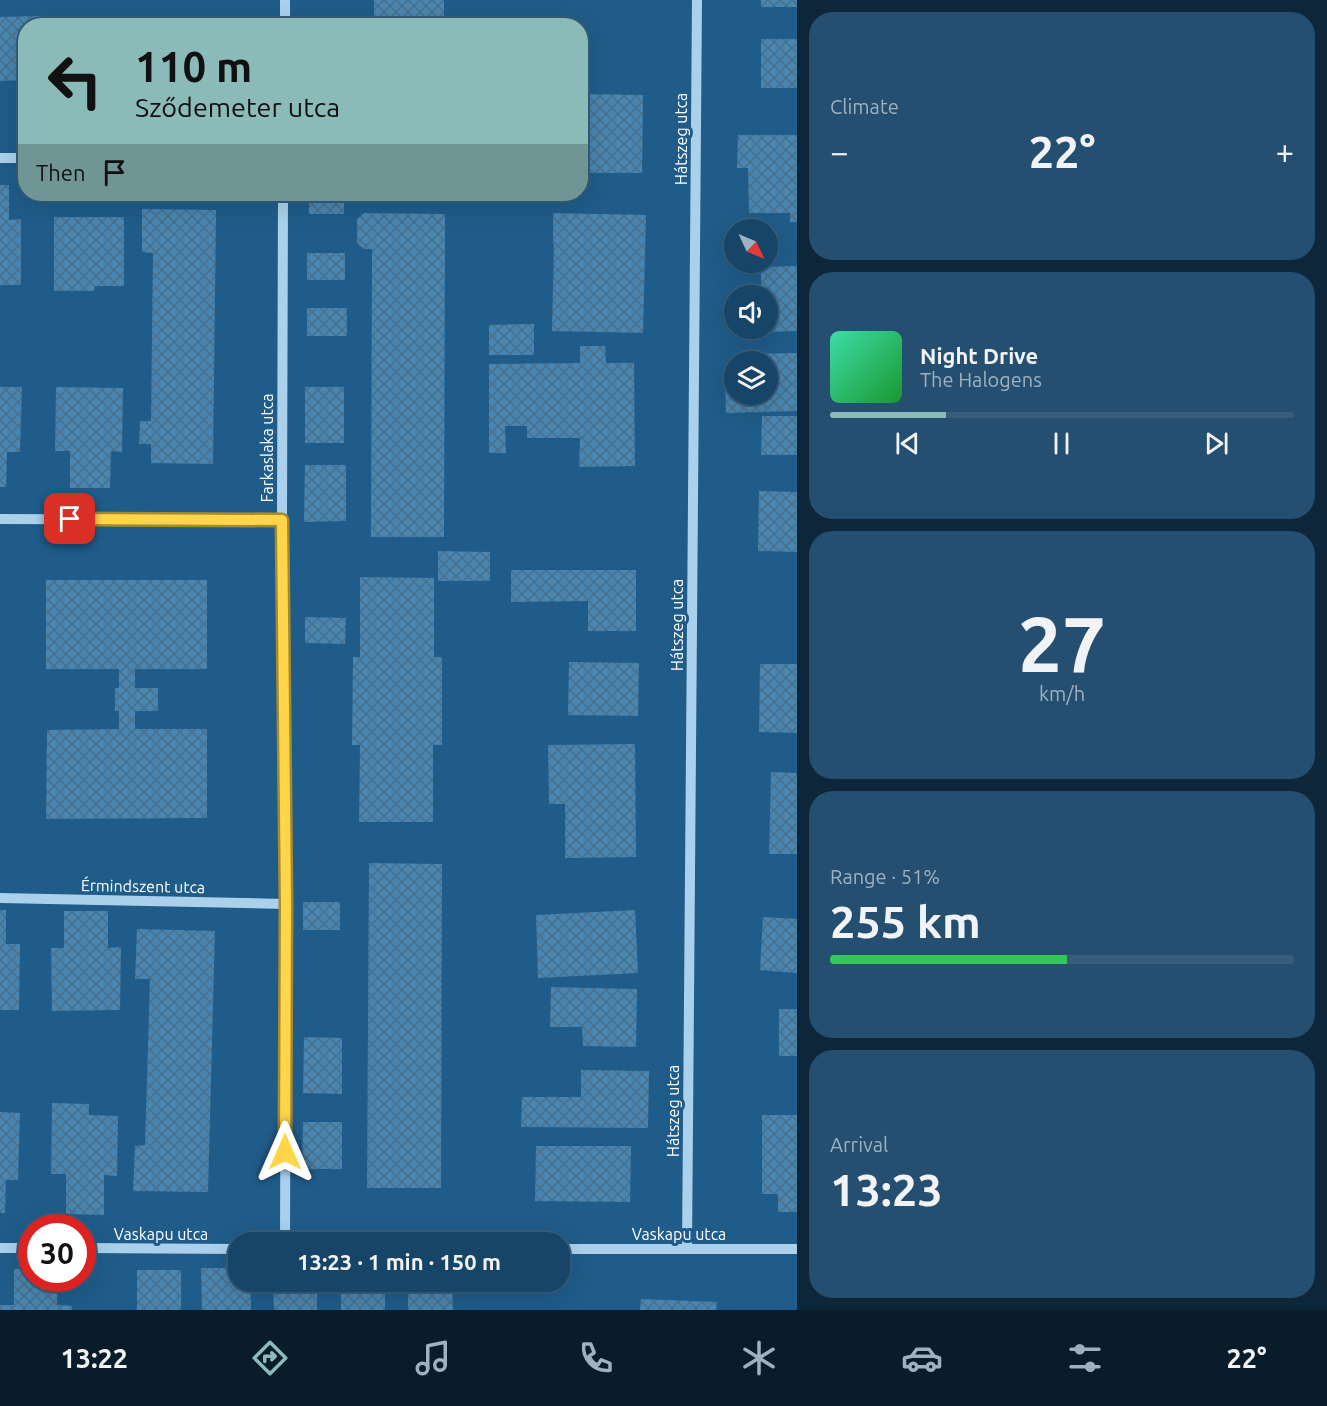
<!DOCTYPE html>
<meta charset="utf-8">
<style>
:root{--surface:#174567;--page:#244f70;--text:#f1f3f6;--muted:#9eb1c0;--line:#365d7b;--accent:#8bbbb9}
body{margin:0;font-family:Ubuntu,sans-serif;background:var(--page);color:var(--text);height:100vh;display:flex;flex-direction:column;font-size:22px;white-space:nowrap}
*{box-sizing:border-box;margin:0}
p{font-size:20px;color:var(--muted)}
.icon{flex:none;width:33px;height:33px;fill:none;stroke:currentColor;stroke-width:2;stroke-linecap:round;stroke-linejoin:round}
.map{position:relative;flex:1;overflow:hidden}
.sheet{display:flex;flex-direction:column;gap:12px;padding:12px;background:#0d2639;width:530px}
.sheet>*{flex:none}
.guide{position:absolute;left:18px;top:18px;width:570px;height:183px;border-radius:24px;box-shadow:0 6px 24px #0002,0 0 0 2px var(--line);background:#8bbbb9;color:#111;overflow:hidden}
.needle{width:39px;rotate:134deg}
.tools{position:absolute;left:724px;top:219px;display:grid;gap:12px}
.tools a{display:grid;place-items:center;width:54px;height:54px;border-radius:50%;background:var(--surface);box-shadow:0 6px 24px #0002,0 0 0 2px var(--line);font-size:30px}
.speed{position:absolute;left:18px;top:1214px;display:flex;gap:12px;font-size:30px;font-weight:700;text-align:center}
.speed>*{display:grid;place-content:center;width:78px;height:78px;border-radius:50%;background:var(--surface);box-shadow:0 6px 24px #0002,0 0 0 2px var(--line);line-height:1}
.speed .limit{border:9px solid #d22;background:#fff;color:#111}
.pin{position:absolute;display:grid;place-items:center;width:51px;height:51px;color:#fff;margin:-26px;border-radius:12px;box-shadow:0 3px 9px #0006}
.me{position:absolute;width:66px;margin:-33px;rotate:0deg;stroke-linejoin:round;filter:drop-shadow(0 0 4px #0008)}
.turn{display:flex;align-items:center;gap:21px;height:126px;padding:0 18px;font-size:27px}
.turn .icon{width:78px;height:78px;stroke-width:2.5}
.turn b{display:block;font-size:42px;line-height:51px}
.then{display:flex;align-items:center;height:57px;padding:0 18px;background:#0003;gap:12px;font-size:22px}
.big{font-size:45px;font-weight:700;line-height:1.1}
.sheet .tile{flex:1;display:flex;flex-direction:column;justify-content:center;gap:9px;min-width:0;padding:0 21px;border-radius:24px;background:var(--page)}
.sheet .dial{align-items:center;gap:0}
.dial b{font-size:78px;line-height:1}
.song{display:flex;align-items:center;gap:18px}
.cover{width:72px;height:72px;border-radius:9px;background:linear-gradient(135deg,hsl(160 70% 55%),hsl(130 70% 35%))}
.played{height:6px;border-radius:3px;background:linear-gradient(90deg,var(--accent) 25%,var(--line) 25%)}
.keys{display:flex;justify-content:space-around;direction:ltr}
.heat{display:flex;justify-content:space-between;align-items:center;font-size:33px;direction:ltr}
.charge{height:9px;border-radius:4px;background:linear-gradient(90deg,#34c759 51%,var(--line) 0)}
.trip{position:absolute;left:228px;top:1232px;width:342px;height:60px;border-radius:24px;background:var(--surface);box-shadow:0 6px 24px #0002,0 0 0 2px var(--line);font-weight:700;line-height:60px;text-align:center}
.dock{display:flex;height:96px;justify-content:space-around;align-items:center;background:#091c29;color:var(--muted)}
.dock .icon{width:42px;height:42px}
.dock .current{color:var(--accent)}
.dock b{font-size:27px;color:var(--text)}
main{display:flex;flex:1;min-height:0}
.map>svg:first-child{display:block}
</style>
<main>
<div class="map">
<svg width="798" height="1310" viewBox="0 0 798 1310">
<defs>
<pattern id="building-cross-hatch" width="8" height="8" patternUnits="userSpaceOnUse" patternTransform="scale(1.5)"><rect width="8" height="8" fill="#4886b1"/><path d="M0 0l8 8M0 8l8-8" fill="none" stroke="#4a6f89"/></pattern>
</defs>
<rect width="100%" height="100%" fill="#1f5c89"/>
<g fill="url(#building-cross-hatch)">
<rect x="374" y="0" width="70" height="26"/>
<rect x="761" y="0" width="37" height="7"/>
<polygon points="40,16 40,26 26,26 26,80 0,81 0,17"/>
<rect x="171" y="23" width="38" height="3"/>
<rect x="761" y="39" width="37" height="49"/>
<polygon points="580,94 643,95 642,173 580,173"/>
<polygon points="738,135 798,135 798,222 790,222 790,213 749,213 748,168 737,168"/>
<polygon points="0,185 9,185 9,220 21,219 21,285 0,285"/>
<polygon points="344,194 344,214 309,214 309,195"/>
<polygon points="142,209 216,210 213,464 151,463 151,444 139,444 140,421 151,421 153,253 142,252"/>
<polygon points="364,213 445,214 444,537 371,537 372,254 372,249 364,249 357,243 357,219"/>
<polygon points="553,213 646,215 643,333 552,331 554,244 553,244"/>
<polygon points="54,217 124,217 124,286 95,286 94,291 54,291"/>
<rect x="307" y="253" width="38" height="27"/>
<polygon points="798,266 798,331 744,333 744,328 768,328 768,296 743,296 743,289 761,288 761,267"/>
<rect x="307" y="308" width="40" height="28"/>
<polygon points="534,324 534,355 489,355 489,325"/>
<polygon points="580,346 605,346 606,363 634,363 635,466 579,467 580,438 527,438 527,426 505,426 506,453 489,453 489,364 580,363"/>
<polygon points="798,353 798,411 726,413 725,377 735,377 735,394 768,394 768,362 756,362 756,354"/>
<polygon points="0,387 22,387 20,452 7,452 6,487 0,487"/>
<polygon points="56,387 123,388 122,452 111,451 110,488 70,488 70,451 55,451"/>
<rect x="305" y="387" width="39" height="56"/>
<polygon points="762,416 798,416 798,455 761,455"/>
<polygon points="305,465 346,465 346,521 304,522"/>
<polygon points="759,491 798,492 798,552 758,551"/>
<polygon points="438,551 490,552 490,581 438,581"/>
<polygon points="511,570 636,570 636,631 588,631 588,601 511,602"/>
<polygon points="360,577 434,578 434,657 442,657 442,745 433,745 433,822 359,822 360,745 352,745 353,657 360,657"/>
<polygon points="46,580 207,580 207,669 135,669 135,688 158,688 158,711 135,711 135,729 207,729 207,818 46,819 47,730 119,729 119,711 115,711 115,688 119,688 119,669 46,669"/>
<polygon points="305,617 346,618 345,644 305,643"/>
<polygon points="569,662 639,663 638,716 568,715"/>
<polygon points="760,664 798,664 798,733 759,732"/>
<polygon points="635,744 636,857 565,858 565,804 549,804 548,745"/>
<polygon points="771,772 798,773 798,854 769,854"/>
<polygon points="369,863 442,864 441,1188 367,1188"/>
<rect x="303" y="902" width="37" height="28"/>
<polygon points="0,910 6,910 6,944 20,944 19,1010 0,1010"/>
<polygon points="635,910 638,973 538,978 536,915"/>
<polygon points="64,911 108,911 108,948 121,947 120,1010 52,1011 51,948 64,948"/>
<polygon points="763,917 798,919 798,973 760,970"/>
<polygon points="137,929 215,931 208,1192 133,1191 135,1146 145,1145 150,979 135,979"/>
<polygon points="551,987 637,989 636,1047 583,1046 582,1027 550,1027"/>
<rect x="779" y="1009" width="19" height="47"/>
<polygon points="304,1037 342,1038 342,1094 303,1093"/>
<polygon points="581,1070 649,1071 648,1128 521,1127 522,1097 581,1097"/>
<polygon points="52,1103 89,1104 89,1115 118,1116 117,1176 104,1175 104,1215 66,1214 66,1174 51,1174"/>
<polygon points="0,1112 20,1113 18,1180 6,1180 5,1213 0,1213"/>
<polygon points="762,1115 798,1115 798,1212 778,1212 778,1194 762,1194"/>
<polygon points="303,1122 342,1122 342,1169 302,1169"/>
<polygon points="536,1146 631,1146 630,1202 535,1201"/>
<polygon points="201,1268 238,1268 238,1281 251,1281 251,1310 202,1310"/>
<polygon points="14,1269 32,1269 32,1278 58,1278 57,1305 72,1306 72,1310 0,1310 0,1305 14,1305"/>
<rect x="137" y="1270" width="44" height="40"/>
<polygon points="273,1281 317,1281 317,1310 274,1310"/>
<rect x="341" y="1281" width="44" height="29"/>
<polygon points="408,1281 452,1281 453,1310 408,1310"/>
<polygon points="641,1299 717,1302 716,1310 640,1310"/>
</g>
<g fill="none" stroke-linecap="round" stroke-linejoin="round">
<g stroke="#aad0eb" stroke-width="10">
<polyline points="285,26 285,0"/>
<polyline points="0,158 26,158"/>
<polyline points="283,194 282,520 286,904 285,1242"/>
<polyline points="0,519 282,520"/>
<polyline points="0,898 286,904"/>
<polyline points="0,1248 32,1248"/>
<polyline points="82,1248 238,1249"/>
<polyline points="560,1249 798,1249"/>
<polyline points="687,1249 697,0"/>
</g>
</g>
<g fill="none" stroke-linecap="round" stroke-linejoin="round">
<g stroke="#a68a30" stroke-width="15">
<polyline id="route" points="70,519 282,520 286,904 285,1152"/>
</g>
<use href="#route" stroke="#ffd54a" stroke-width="10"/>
</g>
<g text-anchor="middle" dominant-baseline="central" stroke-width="6" stroke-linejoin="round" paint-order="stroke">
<g font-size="16" fill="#fff" stroke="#1f5c89">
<text transform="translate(681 139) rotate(-90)">Hátszeg utca</text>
<text transform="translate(267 448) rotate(-90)">Farkaslaka utca</text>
<text transform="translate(677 625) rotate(-90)">Hátszeg utca</text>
<text transform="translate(143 886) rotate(1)">Érmindszent utca</text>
<text transform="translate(673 1111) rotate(-90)">Hátszeg utca</text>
<text x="161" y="1234">Vaskapu utca</text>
<text x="679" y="1234">Vaskapu utca</text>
</g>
</g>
</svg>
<div class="tools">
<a><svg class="needle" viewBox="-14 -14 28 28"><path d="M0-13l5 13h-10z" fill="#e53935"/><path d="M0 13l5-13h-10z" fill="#9eb1c0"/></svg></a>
<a><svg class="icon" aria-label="sound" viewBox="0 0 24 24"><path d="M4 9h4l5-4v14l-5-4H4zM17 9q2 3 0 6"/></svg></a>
<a><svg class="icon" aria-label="layers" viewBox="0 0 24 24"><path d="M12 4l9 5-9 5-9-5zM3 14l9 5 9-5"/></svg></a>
</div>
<div class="speed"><div class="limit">30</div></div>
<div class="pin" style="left:70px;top:519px;background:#d93025"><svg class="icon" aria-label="arrive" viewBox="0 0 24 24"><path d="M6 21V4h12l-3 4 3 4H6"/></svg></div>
<svg class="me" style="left:285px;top:1152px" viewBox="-20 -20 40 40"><path d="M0-17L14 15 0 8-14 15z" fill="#ffd54a" stroke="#fff" stroke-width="4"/></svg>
<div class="trip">13:23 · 1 min · 150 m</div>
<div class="guide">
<div class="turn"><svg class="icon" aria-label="left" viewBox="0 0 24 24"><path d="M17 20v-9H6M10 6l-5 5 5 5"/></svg><div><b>110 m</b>Sződemeter utca</div></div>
<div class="then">Then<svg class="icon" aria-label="arrive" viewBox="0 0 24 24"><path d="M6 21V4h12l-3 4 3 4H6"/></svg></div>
</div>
</div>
<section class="sheet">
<div class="tile"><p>Climate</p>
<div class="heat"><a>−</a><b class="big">22°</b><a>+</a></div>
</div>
<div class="tile">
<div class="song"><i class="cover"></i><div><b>Night Drive</b><p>The Halogens</p></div></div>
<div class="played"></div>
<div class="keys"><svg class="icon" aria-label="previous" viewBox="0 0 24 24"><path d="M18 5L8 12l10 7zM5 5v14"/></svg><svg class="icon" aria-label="pause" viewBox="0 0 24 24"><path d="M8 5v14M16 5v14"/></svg><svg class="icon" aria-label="next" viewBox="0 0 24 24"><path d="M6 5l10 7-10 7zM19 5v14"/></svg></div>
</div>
<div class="tile dial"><b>27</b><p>km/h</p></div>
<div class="tile"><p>Range · 51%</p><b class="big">255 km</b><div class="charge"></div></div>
<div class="tile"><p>Arrival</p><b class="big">13:23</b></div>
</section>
</main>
<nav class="dock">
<b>13:22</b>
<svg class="icon current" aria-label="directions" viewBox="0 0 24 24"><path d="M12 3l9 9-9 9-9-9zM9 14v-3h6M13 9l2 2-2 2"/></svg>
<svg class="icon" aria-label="music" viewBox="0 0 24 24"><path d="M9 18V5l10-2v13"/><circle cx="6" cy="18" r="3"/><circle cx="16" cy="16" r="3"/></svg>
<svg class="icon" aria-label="phone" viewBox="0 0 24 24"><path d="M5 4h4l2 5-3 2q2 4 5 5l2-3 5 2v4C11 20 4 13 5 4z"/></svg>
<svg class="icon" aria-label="climate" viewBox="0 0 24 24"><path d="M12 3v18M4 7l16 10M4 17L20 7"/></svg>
<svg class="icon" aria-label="car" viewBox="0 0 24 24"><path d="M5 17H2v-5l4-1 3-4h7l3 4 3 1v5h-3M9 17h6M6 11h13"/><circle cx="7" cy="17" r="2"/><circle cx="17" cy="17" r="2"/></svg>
<svg class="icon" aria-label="filters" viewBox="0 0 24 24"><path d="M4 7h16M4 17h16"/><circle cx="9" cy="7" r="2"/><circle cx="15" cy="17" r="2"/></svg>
<b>22°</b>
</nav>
